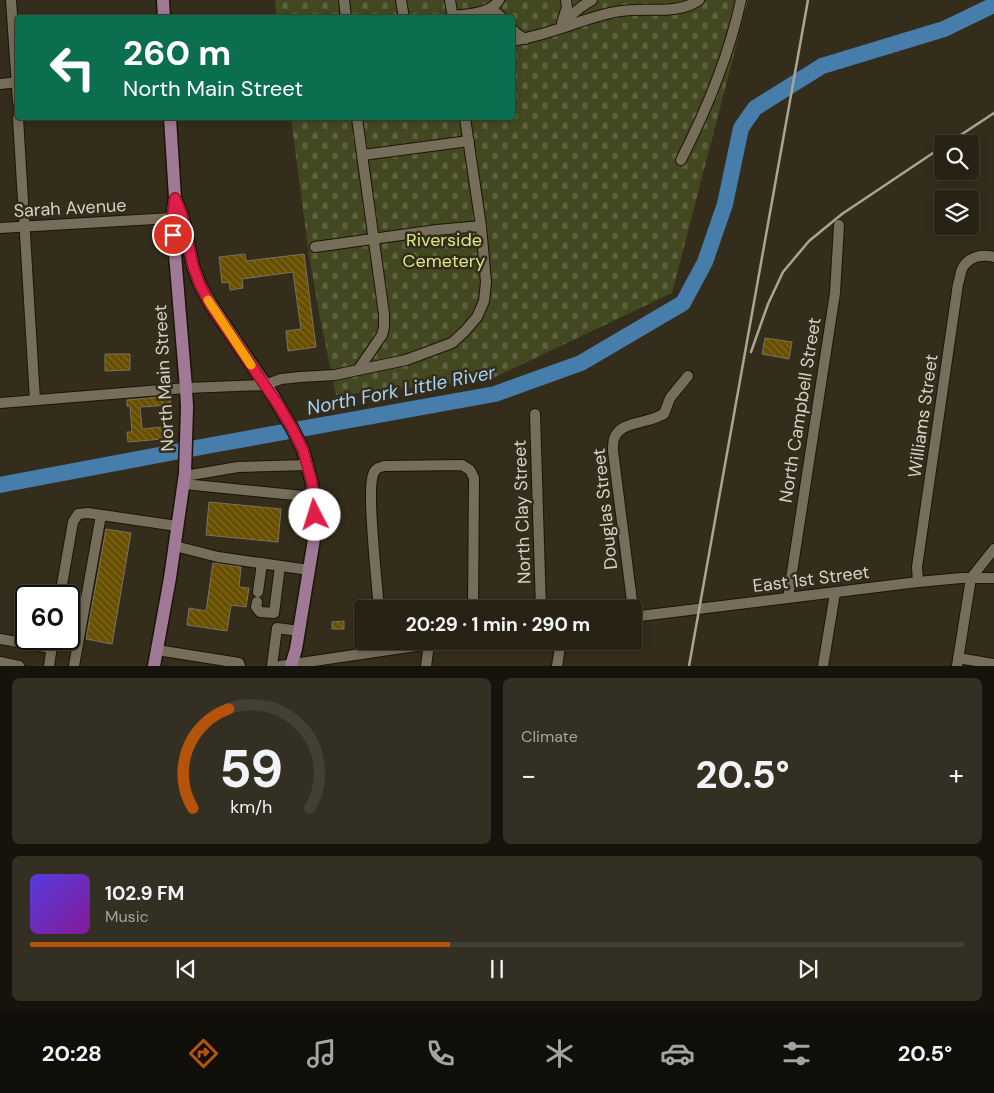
<!DOCTYPE html>
<meta charset="utf-8">
<style>
:root{--surface:#272214;--page:#332f22;--text:#f1f3f6;--muted:#a4a4a0;--line:#433f34;--accent:#b45309}
body{margin:0;font-family:"DM Sans",sans-serif;background:var(--page);color:var(--text);height:100vh;display:flex;flex-direction:column;font-size:19px;white-space:nowrap}
*{box-sizing:border-box;margin:0}
p{font-size:16px;color:var(--muted)}
.icon{flex:none;width:28px;height:28px;fill:none;stroke:currentColor;stroke-width:2;stroke-linecap:round;stroke-linejoin:round}
.map{position:relative;height:666px;overflow:hidden}
.side{display:flex;flex-direction:column;gap:12px;padding:12px;background:#15130b;flex:1}
.side>*{flex:none}
.banner{position:absolute;left:15px;top:15px;width:500px;height:105px;border-radius:5px;box-shadow:0 2px 8px #0003,0 0 0 1px var(--line);background:#0b6e4f;color:#fff;overflow:hidden}
.buttons{position:absolute;left:934px;top:135px;display:grid;gap:10px}
.buttons a{display:grid;place-items:center;width:45px;height:45px;border-radius:5px;background:var(--surface);box-shadow:0 2px 8px #0003,0 0 0 1px var(--line);font-size:25px}
.speed{position:absolute;left:15px;top:585px;display:flex;gap:10px;font-size:25px;font-weight:700;text-align:center}
.speed>*{display:grid;place-content:center;width:65px;height:65px;border-radius:50%;background:var(--surface);box-shadow:0 2px 8px #0003,0 0 0 1px var(--line);line-height:1}
.speed .limit{border:2px solid #111;border-radius:8px;background:#fff;color:#111}
.pin{position:absolute;display:grid;place-items:center;width:42px;height:42px;color:#fff;margin:-21px;border:2px solid #fff;border-radius:50%;box-shadow:0 1px 5px #0007}
.me{position:absolute;width:55px;margin:-28px;rotate:355deg;stroke-linejoin:round;filter:drop-shadow(0 0 4px #0008)}
.turn{display:flex;align-items:center;gap:18px;height:105px;padding:0 25px;font-size:22px}
.turn .icon{width:65px;height:65px;stroke-width:2.5}
.turn b{display:block;font-size:35px;line-height:42px}
.big{font-size:38px;font-weight:700;line-height:1.1}
.side .widget{flex:1;display:flex;flex-direction:column;justify-content:center;gap:8px;min-width:0;padding:0 18px;border-radius:8px;background:var(--page)}
.side .dial{align-items:center;gap:0}
.dial svg{height:130px;overflow:visible;fill:none;stroke:var(--line);stroke-width:7;stroke-linecap:round;text-anchor:middle}
.dial text{fill:var(--text);stroke:none}
.song{display:flex;align-items:center;gap:15px}
.cover{width:60px;height:60px;border-radius:8px;background:linear-gradient(135deg,hsl(250 70% 55%),hsl(290 70% 35%))}
.played{height:5px;border-radius:2px;background:linear-gradient(90deg,var(--accent) 45%,var(--line) 45%)}
.keys{display:flex;justify-content:space-around;direction:ltr}
.heat{display:flex;justify-content:space-between;align-items:center;font-size:28px;direction:ltr}
.side .tiles{flex:1;display:grid;gap:12px;grid-template-columns:1fr 1fr}
.widget:last-child{grid-column:span 2}
.trip{position:absolute;left:354px;top:600px;width:288px;height:50px;border-radius:5px;background:var(--surface);box-shadow:0 2px 8px #0003,0 0 0 1px var(--line);font-weight:700;line-height:50px;text-align:center}
.dock{display:flex;height:80px;justify-content:space-around;align-items:center;background:#100e08;color:var(--muted)}
.dock .icon{width:35px;height:35px}
.dock .active{color:var(--accent)}
.dock b{font-size:22px;color:var(--text)}
.map>svg:first-child{display:block}
</style>
<div class="map">
<svg width="994" height="666" viewBox="0 0 994 666">
<defs>
<pattern id="cemetery-stones" width="16" height="16" patternUnits="userSpaceOnUse" patternTransform="scale(1.25)"><rect width="16" height="16" fill="#434821"/><path d="M2 7V4a2 2 0 0 1 4 0v3zM10 15v-3a2 2 0 0 1 4 0v3z" fill="#5d6240"/></pattern>
<pattern id="building-back-hatch" width="6" height="6" patternUnits="userSpaceOnUse" patternTransform="scale(1.25)"><rect width="6" height="6" fill="#684f00"/><path d="M-1 5l2 2M0 0l6 6M5-1l2 2" fill="none" stroke="#7d6724"/></pattern>
</defs>
<rect width="100%" height="100%" fill="#342d1b"/>
<polygon fill="url(#cemetery-stones)" points="275,0 748,0 672,293 489,380 336,395 320,318 309,255 291,118 512,118 512,18 277,17"/>
<g fill="none" stroke-linecap="round" stroke-linejoin="round">
<polyline stroke="#477daa" stroke-width="16" points="0,485 212,445 495,394 581,363 683,303 705,262 725,204 741,128 755,108 822,66 944,29 994,5"/>
</g>
<g fill="url(#building-back-hatch)" stroke="#7b725f">
<polygon points="245,254 246,261 304,254 316,347 288,351 286,331 301,329 293,272 242,279 243,288 230,290 229,282 222,283 219,257"/>
<polygon points="765,338 792,342 789,359 762,354"/>
<polygon points="105,354 130,354 130,370 105,371"/>
<polygon points="170,396 171,405 140,407 142,429 172,426 173,438 128,442 127,432 132,432 130,406 127,406 127,400"/>
<polygon points="209,502 281,509 278,542 206,535"/>
<polygon points="106,529 131,533 112,644 86,639"/>
<polygon points="213,563 241,567 239,587 249,588 246,607 231,605 227,631 187,625 189,608 206,611"/>
<polygon points="344,621 344,629 332,629 332,622"/>
</g>
<g fill="none" stroke-linecap="round" stroke-linejoin="round">
<g stroke="#1b1505" stroke-width="12">
<g id="minor">
<polyline points="11,0 18,102"/>
<polyline points="344,0 346,18"/>
<polyline points="401,0 404,18"/>
<polyline points="450,0 453,18"/>
<polyline points="491,8 502,18"/>
<path d="M452,16C467,14 491,14 499,0"/>
<polyline points="563,22 581,7 592,0"/>
<polyline points="562,23 567,7 566,0"/>
<polyline points="512,29 517,34 525,39"/>
<path d="M512,41C535,37 557,30 579,22C598,16 616,10 635,10C657,9 680,13 699,0"/>
<polyline points="0,84 18,82"/>
<polyline points="18,118 35,400"/>
<polyline points="363,155 469,141"/>
<path d="M681,160C707,109 729,56 741,0"/>
<polyline points="0,228 172,218"/>
<polyline points="315,247 437,230 481,226"/>
<polyline points="358,370 406,360 452,343 465,331 477,317 484,301 486,282 481,226 465,118"/>
<polyline points="0,403 186,388 265,385 281,379 300,377 335,375 358,370 382,335 384,327 384,314 357,118"/>
<polyline points="535,414 541,609"/>
<polyline points="185,476 238,467 307,465"/>
<polyline points="184,484 314,497"/>
<polyline points="175,546 218,557 309,570"/>
<path d="M918,582L917,567L958,284C960,279 960,273 962,269C968,256 983,254 994,257"/>
<polyline points="258,592 262,563"/>
<polyline points="60,596 73,522 78,514 88,513 177,526"/>
<polyline points="788,598 835,293 839,225"/>
<polyline points="257,602 256,607 260,612 274,613 280,566"/>
<path d="M379,609C376,574 372,538 371,503C371,493 370,481 374,472C376,468 380,467 384,466L462,465L470,470L474,478L473,609"/>
<polyline points="632,617 918,582 961,578 994,578"/>
<path d="M634,617L613,451C613,447 613,443 614,439C619,424 636,424 648,420C654,419 659,416 664,414L670,398L688,376"/>
<polyline points="0,639 51,648"/>
<polyline points="157,650 239,663 240,666"/>
<polyline points="958,658 994,664"/>
<polyline points="0,662 19,666"/>
<polyline points="49,666 53,639"/>
<polyline points="74,666 101,515"/>
<polyline points="272,666 277,628 299,631"/>
<polyline points="280,666 450,641"/>
<polyline points="426,666 429,644"/>
<polyline points="557,666 561,641"/>
<polyline points="823,666 835,593"/>
<polyline points="957,666 971,578 994,549"/>
</g>
</g>
<g stroke="#1b1505" stroke-width="15">
<g id="major">
<polyline points="163,0 164,18"/>
<polyline points="175,198 182,215 193,266 200,285 211,305 273,396 292,428 303,450 312,483 315,515 315,533 296,649 291,666"/>
<polyline points="154,666 170,578 185,473 187,407 186,388 172,218 175,198 170,118"/>
</g>
</g>
<use href="#minor" stroke="#766e5a" stroke-width="10"/>
<use href="#major" stroke="#9f7995" stroke-width="12"/>
<g stroke="#aaa497" stroke-width="2.5">
<polyline points="947,144 994,113"/>
<polyline points="751,352 768,304 783,272 809,241 842,214 942,147"/>
<polyline points="689,666 808,0"/>
</g>
</g>
<g fill="none" stroke-linecap="round" stroke-linejoin="round">
<g stroke="#92132f" stroke-width="12">
<polyline id="route" points="173,235 172,218 175,198 182,215 193,266 200,285 211,306 279,406 292,428 303,450 312,483 315,515"/>
</g>
<use href="#route" stroke="#e11d48" stroke-width="9"/>
<polyline stroke="#f59e0b" stroke-width="9" points="208,300 251,365"/>
</g>
<g text-anchor="middle" dominant-baseline="central" stroke-width="5" stroke-linejoin="round" paint-order="stroke">
<g font-size="18" fill="#d7d2c7" stroke="#342d1b">
<text transform="translate(70 208) rotate(-3)">Sarah Avenue</text>
<text transform="translate(164 378) rotate(-93)">North Main Street</text>
<text transform="translate(800 410) rotate(-81)">North Campbell Street</text>
<text transform="translate(923 416) rotate(-82)">Williams Street</text>
<text transform="translate(605 509) rotate(-96)">Douglas Street</text>
<text transform="translate(522 512) rotate(-92)">North Clay Street</text>
<text transform="translate(811 579) rotate(-7)">East 1st Street</text>
</g>
<g font-size="18" fill="#dae888" stroke="#342d1b">
<text x="444" y="240">Riverside<tspan x="444" dy="21">Cemetery</tspan></text>
</g>
<g font-size="19" font-style="italic" fill="#a6d3fa" stroke="#342d1b">
<text transform="translate(401 390) rotate(-11)">North Fork Little River</text>
</g>
</g>
</svg>
<div class="buttons">
<a><svg class="icon" aria-label="search" viewBox="0 0 24 24"><circle cx="10" cy="10" r="6"/><path d="M15 15l6 6"/></svg></a>
<a><svg class="icon" aria-label="layers" viewBox="0 0 24 24"><path d="M12 4l9 5-9 5-9-5zM3 14l9 5 9-5"/></svg></a>
</div>
<div class="speed"><div class="limit">60</div></div>
<div class="pin" style="left:173px;top:235px;background:#d93025"><svg class="icon" aria-label="arrive" viewBox="0 0 24 24"><path d="M6 21V4h12l-3 4 3 4H6"/></svg></div>
<svg class="me" style="left:315px;top:515px" viewBox="-20 -20 40 40"><circle r="19" fill="#fff"/><path d="M0-13L10 11 0 6-10 11z" fill="#e11d48"/></svg>
<div class="trip">20:29 · 1 min · 290 m</div>
<div class="banner">
<div class="turn"><svg class="icon" aria-label="left" viewBox="0 0 24 24"><path d="M17 20v-9H6M10 6l-5 5 5 5"/></svg><div><b>260 m</b>North Main Street</div></div>
</div>
</div>
<section class="side">
<div class="tiles">
<div class="widget dial"><svg viewBox="0 0 100 80">
<path d="M14 69A42 42 0 1 1 86 69"/>
<path d="M14 69A42 42 0 0 1 36 8" stroke="#b45309"/>
<text x="50" y="56" font-size="32" font-weight="700">59</text>
<text x="50" y="72" font-size="11">km/h</text>
</svg></div>
<div class="widget"><p>Climate</p>
<div class="heat"><a>−</a><b class="big">20.5°</b><a>+</a></div>
</div>
<div class="widget">
<div class="song"><i class="cover"></i><div><b>102.9 FM</b><p>Music</p></div></div>
<div class="played"></div>
<div class="keys"><svg class="icon" aria-label="previous" viewBox="0 0 24 24"><path d="M18 5L8 12l10 7zM5 5v14"/></svg><svg class="icon" aria-label="pause" viewBox="0 0 24 24"><path d="M8 5v14M16 5v14"/></svg><svg class="icon" aria-label="next" viewBox="0 0 24 24"><path d="M6 5l10 7-10 7zM19 5v14"/></svg></div>
</div>
</div>
</section>
<nav class="dock">
<b>20:28</b>
<svg class="icon active" aria-label="directions" viewBox="0 0 24 24"><path d="M12 3l9 9-9 9-9-9zM9 14v-3h6M13 9l2 2-2 2"/></svg>
<svg class="icon" aria-label="music" viewBox="0 0 24 24"><path d="M9 18V5l10-2v13"/><circle cx="6" cy="18" r="3"/><circle cx="16" cy="16" r="3"/></svg>
<svg class="icon" aria-label="phone" viewBox="0 0 24 24"><path d="M5 4h4l2 5-3 2q2 4 5 5l2-3 5 2v4C11 20 4 13 5 4z"/></svg>
<svg class="icon" aria-label="climate" viewBox="0 0 24 24"><path d="M12 3v18M4 7l16 10M4 17L20 7"/></svg>
<svg class="icon" aria-label="car" viewBox="0 0 24 24"><path d="M5 17H2v-5l4-1 3-4h7l3 4 3 1v5h-3M9 17h6M6 11h13"/><circle cx="7" cy="17" r="2"/><circle cx="17" cy="17" r="2"/></svg>
<svg class="icon" aria-label="filters" viewBox="0 0 24 24"><path d="M4 7h16M4 17h16"/><circle cx="9" cy="7" r="2"/><circle cx="15" cy="17" r="2"/></svg>
<b>20.5°</b>
</nav>
